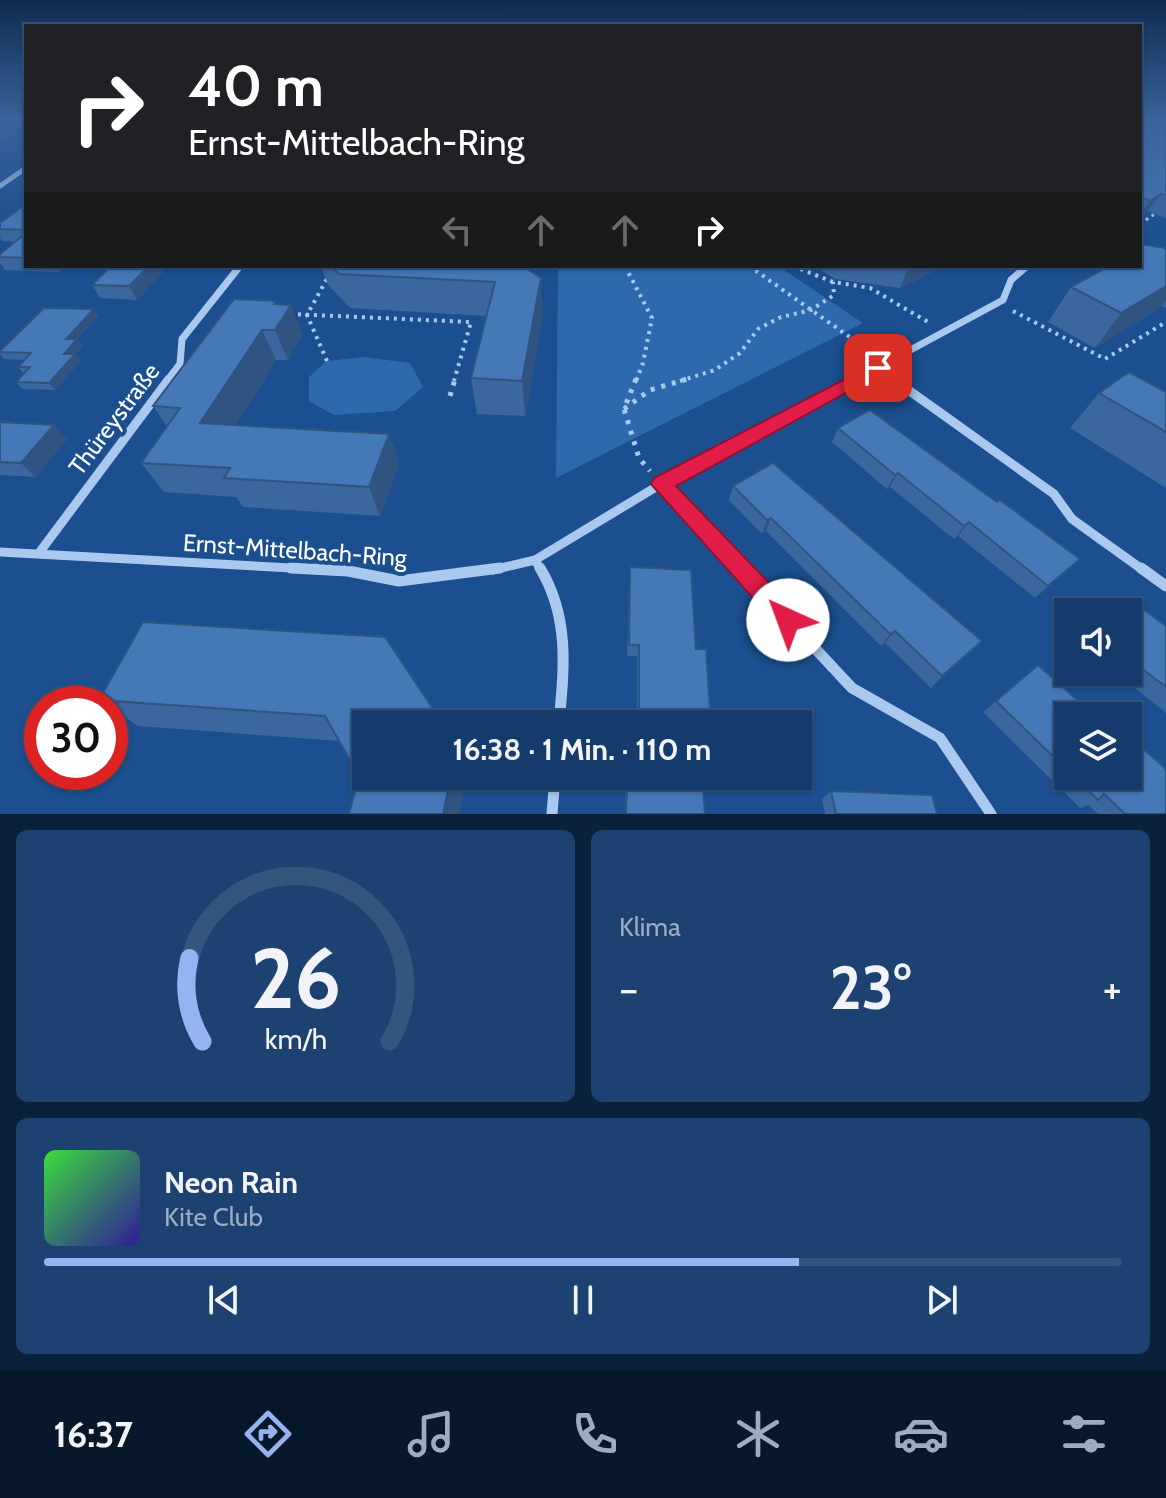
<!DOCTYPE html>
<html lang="de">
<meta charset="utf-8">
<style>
:root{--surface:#143b6b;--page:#1d4271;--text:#f1f3f6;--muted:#9dadc1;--line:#33557e;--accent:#95b2f1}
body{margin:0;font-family:Cabin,sans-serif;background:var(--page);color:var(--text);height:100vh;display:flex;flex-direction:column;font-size:30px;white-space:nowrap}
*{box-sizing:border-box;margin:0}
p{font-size:26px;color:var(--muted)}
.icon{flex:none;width:44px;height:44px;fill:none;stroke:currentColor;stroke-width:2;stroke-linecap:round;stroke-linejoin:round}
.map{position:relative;height:814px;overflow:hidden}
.details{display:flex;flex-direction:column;gap:16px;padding:16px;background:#0b203b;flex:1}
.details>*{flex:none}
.banner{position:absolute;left:24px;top:24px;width:1118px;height:244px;border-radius:0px;box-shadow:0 2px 6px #0004,0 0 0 2px var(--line);background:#202124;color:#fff;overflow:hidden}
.controls{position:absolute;left:1054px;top:598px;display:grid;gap:16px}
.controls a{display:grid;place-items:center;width:88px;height:88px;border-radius:0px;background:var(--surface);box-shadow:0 2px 6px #0004,0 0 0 2px var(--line);font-size:40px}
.speed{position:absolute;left:24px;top:686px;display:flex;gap:16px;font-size:40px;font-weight:700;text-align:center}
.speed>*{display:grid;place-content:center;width:104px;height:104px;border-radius:50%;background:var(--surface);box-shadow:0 2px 6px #0004,0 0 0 2px var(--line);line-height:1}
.speed .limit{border:12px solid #d22;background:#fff;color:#111}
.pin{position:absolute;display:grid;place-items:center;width:68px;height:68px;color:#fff;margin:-34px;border-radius:16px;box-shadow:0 4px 12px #0006}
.me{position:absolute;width:88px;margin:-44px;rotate:317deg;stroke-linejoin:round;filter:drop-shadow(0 0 6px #0008)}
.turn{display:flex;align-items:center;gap:28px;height:168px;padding:0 32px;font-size:36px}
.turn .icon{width:104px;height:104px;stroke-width:2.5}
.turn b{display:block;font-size:56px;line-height:68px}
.lanes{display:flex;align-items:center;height:76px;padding:0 32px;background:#0003;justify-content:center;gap:40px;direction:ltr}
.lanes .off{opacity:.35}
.big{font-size:60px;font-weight:800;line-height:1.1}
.details .tile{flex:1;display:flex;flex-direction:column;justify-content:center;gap:12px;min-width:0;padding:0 28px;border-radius:12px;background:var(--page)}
.details .dial{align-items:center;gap:0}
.dial svg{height:208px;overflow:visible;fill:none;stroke:var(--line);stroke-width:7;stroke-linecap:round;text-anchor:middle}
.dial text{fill:var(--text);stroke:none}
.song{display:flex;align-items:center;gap:24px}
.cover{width:96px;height:96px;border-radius:12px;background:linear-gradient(135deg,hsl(120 70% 55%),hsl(250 70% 35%))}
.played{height:8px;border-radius:4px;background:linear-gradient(90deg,var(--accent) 70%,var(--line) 70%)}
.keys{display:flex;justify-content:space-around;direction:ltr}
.heat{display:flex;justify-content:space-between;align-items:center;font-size:44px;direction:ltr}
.details .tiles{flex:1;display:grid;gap:16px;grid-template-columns:1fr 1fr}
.tile:last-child{grid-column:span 2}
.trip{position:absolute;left:352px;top:710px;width:460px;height:80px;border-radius:0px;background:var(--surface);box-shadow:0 2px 6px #0004,0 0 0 2px var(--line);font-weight:800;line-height:80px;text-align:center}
.tab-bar{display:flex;height:128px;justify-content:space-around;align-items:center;background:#08182b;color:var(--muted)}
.tab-bar .icon{width:56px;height:56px}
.tab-bar .selected{color:var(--accent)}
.tab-bar b{font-size:36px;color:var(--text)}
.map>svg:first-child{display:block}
</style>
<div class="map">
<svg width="1166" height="814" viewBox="0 0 1166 814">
<rect width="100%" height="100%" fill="#1b4f8f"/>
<g fill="#2e69ad">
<polygon points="477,266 778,266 863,323 556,478 558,270"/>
<polygon points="364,357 410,363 423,387 395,411 334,415 309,401 309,377 327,361"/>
</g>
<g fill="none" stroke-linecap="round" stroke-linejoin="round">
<polyline stroke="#a9c9ee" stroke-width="3" stroke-dasharray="3 4" stroke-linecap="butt" points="1140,224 1159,211"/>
<g stroke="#a9c9ee" stroke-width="4" stroke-dasharray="3 5" stroke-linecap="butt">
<polyline points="625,266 652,318 643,363 636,381"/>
<polyline points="749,266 851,338 867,355"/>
<polyline points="793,266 833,282 870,288 928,322"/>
<polyline points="1013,311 1105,359 1166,322"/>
<polyline points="290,314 471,322 454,381"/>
<polyline points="327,361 307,315 334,266"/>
<polyline points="680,381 715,370 740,353 758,329 781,317 811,310 834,295 833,282"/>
</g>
<g stroke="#a9c9ee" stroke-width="5" stroke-dasharray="4 7" stroke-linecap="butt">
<polyline points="636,379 624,409 639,458 650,471"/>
<polyline points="450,396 455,379"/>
<polyline points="624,409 650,390 687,379"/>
</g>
<polyline stroke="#a9c9ee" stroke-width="5" points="0,186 26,168"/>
<g stroke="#a9c9ee" stroke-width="7">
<polyline points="878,368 896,381"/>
<polyline points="167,381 180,364 182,339 240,266"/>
<polyline points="853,381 1003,300 1011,280 1027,266"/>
</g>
<g stroke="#a9c9ee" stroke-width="9">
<polyline points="893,379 1054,494 1072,519 1143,570"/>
<polyline points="661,484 741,570"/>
<polyline points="0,552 328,570"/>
<polyline points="39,553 169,379"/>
<polyline points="535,560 541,570"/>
<polyline points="492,570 535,560 661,484 857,379"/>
</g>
<g stroke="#a9c9ee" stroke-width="11">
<polyline points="291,568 348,571 399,581 500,568"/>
<path d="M540,568C570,618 564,668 559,724"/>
<polyline points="740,568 852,688 940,738 991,814"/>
<polyline points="1141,568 1166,586"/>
<polyline points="552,814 555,776"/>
</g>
</g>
<g fill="#3a679d">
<polygon points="1140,121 1166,122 1166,218 1148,211 1140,217"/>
<polygon points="26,204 26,266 66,266 59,272 5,270 0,263 0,254 15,242 2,241 0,238 0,223"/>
<polygon points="1166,248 1166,308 1162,306 1095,348 1048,322 1071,287"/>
<polygon points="111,266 168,266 137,300 100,298 92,285"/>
<polygon points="321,266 523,266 543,313 525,416 477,414 471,378 486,316 350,308 328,285"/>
<polygon points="814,266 944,266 900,288 835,279"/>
<polygon points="278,305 303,335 288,360 276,360 236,425 389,434 399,464 380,516 243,507 236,497 164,492 141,463 167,426 153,406"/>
<polygon points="94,309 98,316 77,339 83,346 75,354 81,361 55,390 22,389 16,382 24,374 18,367 25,360 4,359 0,354 0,351"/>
<polygon points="1166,392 1166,488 1070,428 1099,393"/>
<polygon points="0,422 67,439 35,477 0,475"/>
<polygon points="838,428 997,502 1080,559 1035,598 958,536 954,539 890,487 887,489 832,442"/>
<polygon points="733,486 982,641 931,688 885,643 881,646 766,531 762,534 729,500"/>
<polygon points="630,567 696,649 711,724 637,724 637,656 627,656"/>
<polygon points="1124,595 1166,626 1166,713 1115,672 1128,672 1128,612 1103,612"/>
<polygon points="385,637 366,776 466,776 459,814 349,814 359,776 339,741 138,726 110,707 110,704 105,704 99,700"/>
<polygon points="1038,665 1068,716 1068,776 1128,776 1137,753 1145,750 1166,814 1098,814 1088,805 1080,808 983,712"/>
<polygon points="625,776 713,776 711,781 703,781 705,814 625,814"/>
<polygon points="831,791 937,814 825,814 822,799"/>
</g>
<g fill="#305480">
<polygon points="6,121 26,121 26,125 0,141 0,124"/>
<polygon points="1161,194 1148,211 1140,217 1140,215 1150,201"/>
<polygon points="55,266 66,266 59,272"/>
<polygon points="149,266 168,266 137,300 129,286"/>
<polygon points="909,266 944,266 900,288"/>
<polygon points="541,278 543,313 525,416 522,381"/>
<polygon points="1166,286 1166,301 1162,306 1095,348 1121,313"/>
<polygon points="276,301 283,317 291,305 303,335 288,360 275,330 274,304"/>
<polygon points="94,309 98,316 77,339 83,346 71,359 75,354 81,361 55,390 49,383 64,354 66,339"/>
<polygon points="262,330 276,360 219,453 200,423"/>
<polygon points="54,425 67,439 35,477 21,463"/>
<polygon points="389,434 399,464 380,516 369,487"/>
<polygon points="898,473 890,487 887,489 895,475"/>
<polygon points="771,518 766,531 762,534 767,520"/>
<polygon points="969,522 958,536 954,539 964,526"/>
<polygon points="1080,559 1066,572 1035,598 1048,586"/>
<polygon points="895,631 885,643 881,646 890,634"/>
<polygon points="982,641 970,653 931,688 942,676"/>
<polygon points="451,776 466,776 459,814 443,814"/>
</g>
<g fill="#4478b7" stroke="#305480" stroke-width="2">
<polygon points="1140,121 1166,122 1166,195 1161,194 1150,201 1140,197"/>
<polygon points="26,204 26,230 0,229 0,223"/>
<polygon points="26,233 26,258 0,257 0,254"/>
<polygon points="1140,244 1166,248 1166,286 1121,313 1071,287 1109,266 1140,266"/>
<polygon points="111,266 149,266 129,286 92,285"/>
<polygon points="331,266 523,266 541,278 522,381 471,378 495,282 339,274"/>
<polygon points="234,299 276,301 274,304 291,305 275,330 262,330 200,423 389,434 369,487 224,478 230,468 141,463 180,408 153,406"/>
<polygon points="44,308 94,309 66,339 77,339 64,354 75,354 49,383 16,382 30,367 18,367 31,353 0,352 0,351"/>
<polygon points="1129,372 1166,392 1166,432 1099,393"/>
<polygon points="870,410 997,502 1000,500 1080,559 1048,586 969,522 964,526 898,473 895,475 838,428"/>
<polygon points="0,422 54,425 21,463 0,462"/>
<polygon points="773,463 982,641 942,676 895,631 890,634 771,518 767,520 733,486"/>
<polygon points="630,567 691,570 696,649 706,649 711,724 639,724 639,645 629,645"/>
<polygon points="1124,595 1166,626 1166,687 1128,658 1128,612 1105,612"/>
<polygon points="143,622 385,637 443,724 366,724 366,776 451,776 443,814 349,814 359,776 325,716 99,700"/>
<polygon points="1038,665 1095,716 1068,716 1068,771 996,701"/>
<polygon points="1128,745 1139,755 1145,750 1166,769 1166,814 1125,814 1104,794 1098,800 1073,776 1128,776"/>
<polygon points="627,776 702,776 705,814 626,814"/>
<polygon points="831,791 932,795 937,814 836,814"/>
</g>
<linearGradient id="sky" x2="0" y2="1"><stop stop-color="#0f2b4f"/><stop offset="0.51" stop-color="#39639b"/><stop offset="1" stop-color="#39639b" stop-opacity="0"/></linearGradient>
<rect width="1166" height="235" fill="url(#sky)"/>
<polygon fill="#e11d48" stroke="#92132f" stroke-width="2" points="878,362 887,368 884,372 676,486 797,612 800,620 797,628 788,632 780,628 651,484 654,478"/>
<g text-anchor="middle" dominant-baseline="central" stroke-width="8" stroke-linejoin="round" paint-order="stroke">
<g font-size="24" fill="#fff" stroke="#1b4f8f">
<text transform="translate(114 419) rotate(-53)">Thüreystraße</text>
<text transform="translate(295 550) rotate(4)">Ernst-Mittelbach-Ring</text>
</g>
</g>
</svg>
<div class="controls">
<a><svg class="icon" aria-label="sound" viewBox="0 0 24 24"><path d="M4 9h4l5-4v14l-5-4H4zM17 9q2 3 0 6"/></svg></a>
<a><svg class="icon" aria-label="layers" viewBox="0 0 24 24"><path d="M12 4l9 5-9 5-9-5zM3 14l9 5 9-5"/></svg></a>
</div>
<div class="speed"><div class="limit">30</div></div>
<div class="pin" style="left:878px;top:368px;background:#d93025"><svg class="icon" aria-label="arrive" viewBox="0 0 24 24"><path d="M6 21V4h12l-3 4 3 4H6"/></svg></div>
<svg class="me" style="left:788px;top:620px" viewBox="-20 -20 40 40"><circle r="19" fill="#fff"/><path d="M0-13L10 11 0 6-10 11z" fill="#e11d48"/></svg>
<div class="trip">16:38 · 1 Min. · 110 m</div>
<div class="banner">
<div class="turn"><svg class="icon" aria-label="right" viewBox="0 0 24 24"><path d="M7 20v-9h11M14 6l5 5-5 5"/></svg><div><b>40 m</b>Ernst-Mittelbach-Ring</div></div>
<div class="lanes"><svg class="icon off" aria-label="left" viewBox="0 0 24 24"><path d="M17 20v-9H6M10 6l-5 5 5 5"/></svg><svg class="icon off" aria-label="ahead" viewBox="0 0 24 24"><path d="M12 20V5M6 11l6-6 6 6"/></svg><svg class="icon off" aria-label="ahead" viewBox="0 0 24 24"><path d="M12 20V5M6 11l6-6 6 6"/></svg><svg class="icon" aria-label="right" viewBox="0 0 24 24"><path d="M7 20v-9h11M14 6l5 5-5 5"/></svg></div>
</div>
</div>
<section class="details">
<div class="tiles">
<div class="tile dial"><svg viewBox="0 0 100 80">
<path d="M14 69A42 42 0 1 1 86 69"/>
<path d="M14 69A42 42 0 0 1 9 37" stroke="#95b2f1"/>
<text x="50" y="56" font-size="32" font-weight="700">26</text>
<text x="50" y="72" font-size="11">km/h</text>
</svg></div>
<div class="tile"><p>Klima</p>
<div class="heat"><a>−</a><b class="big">23°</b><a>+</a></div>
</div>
<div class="tile">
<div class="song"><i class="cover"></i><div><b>Neon Rain</b><p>Kite Club</p></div></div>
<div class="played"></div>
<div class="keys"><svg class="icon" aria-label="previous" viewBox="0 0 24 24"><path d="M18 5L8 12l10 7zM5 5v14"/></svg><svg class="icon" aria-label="pause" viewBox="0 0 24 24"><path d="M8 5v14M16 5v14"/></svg><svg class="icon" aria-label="next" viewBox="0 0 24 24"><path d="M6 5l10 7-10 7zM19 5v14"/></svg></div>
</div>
</div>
</section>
<nav class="tab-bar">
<b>16:37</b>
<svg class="icon selected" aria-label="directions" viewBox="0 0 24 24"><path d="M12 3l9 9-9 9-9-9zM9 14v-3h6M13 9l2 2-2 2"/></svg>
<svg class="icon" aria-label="music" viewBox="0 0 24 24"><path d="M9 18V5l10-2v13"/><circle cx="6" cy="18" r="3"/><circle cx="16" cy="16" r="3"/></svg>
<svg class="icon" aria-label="phone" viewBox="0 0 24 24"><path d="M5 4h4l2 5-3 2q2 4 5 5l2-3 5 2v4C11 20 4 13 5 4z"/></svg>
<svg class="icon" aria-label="climate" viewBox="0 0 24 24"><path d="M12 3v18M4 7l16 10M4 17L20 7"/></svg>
<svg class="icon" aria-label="car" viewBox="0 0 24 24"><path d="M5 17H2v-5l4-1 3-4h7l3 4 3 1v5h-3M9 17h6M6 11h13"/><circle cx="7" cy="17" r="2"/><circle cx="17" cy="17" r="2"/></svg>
<svg class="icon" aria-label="filters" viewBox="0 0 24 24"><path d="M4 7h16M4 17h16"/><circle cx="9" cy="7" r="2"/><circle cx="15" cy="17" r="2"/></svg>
</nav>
